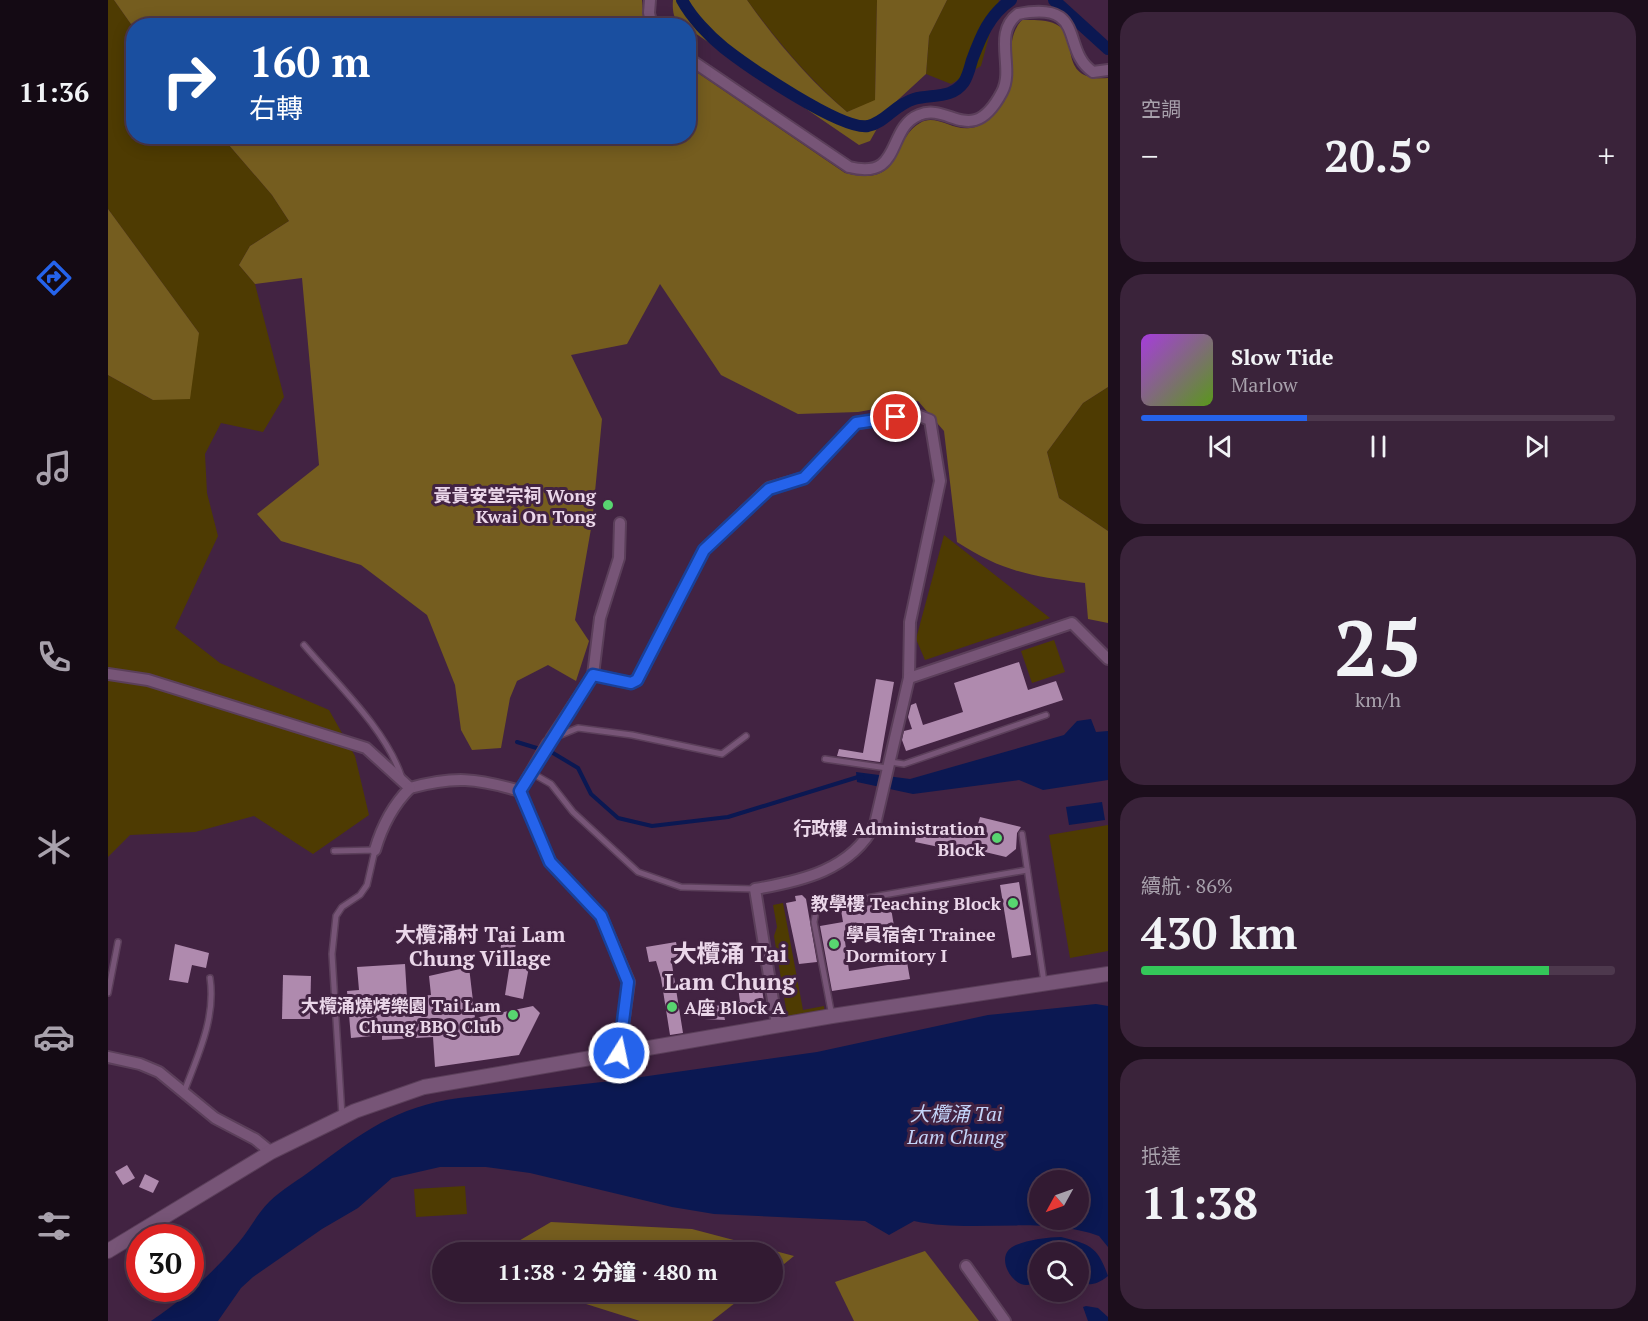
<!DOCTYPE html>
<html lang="zh-TW">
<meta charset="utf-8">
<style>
:root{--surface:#321a32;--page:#3a233a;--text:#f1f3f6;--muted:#a8a1ac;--line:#4d384d;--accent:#2563eb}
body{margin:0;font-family:"PT Serif","Noto Sans TC",serif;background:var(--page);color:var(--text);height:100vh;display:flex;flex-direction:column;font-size:22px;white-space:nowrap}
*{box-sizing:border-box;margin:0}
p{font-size:20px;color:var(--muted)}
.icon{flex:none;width:33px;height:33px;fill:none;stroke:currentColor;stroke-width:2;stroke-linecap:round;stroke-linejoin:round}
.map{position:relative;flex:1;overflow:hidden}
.panel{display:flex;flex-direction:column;gap:12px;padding:12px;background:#1c0e1c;width:540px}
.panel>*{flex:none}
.banner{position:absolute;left:18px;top:18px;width:570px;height:126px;border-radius:24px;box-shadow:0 3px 15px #0003,0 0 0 2px var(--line);background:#1a4fa0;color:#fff;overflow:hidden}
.needle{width:39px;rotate:230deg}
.controls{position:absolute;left:921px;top:1170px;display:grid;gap:12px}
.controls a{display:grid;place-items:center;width:60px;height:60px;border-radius:50%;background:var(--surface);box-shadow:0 3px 15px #0003,0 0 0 2px var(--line);font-size:30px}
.speed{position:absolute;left:18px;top:1224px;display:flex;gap:12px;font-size:30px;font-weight:700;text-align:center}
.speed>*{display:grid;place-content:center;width:78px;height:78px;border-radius:50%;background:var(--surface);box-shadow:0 3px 15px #0003,0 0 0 2px var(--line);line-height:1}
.speed .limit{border:9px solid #d22;background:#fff;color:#111}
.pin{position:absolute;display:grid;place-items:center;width:51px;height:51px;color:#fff;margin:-26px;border:3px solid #fff;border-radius:50%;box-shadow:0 2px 6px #0007}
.me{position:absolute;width:66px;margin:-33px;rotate:10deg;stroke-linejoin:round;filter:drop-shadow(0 0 4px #0008)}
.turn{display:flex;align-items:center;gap:21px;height:126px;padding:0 24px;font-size:27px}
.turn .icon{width:78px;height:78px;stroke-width:2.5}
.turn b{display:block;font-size:42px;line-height:51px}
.big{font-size:45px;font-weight:800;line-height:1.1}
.panel .tile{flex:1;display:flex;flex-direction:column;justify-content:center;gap:9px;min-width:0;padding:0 21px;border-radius:24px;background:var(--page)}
.panel .dial{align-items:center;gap:0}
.dial b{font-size:78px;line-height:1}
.song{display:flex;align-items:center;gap:18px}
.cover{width:72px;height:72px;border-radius:9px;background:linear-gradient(135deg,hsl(280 70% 55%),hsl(90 70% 35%))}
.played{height:6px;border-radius:3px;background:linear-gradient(90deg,var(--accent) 35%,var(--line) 35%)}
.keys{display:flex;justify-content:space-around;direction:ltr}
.heat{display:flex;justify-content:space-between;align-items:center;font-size:33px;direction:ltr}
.charge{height:9px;border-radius:4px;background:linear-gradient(90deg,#34c759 86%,var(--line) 0)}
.trip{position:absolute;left:324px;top:1242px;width:351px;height:60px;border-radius:30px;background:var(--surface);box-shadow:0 3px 15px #0003,0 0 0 2px var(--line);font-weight:800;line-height:60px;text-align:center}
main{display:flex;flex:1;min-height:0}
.tabs{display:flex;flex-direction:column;width:108px;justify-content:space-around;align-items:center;background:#140a14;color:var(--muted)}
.tabs .icon{width:42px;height:42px}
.tabs .selected{color:var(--accent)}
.tabs b{font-size:27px;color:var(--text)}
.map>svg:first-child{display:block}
</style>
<main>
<nav class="tabs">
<b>11:36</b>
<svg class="icon selected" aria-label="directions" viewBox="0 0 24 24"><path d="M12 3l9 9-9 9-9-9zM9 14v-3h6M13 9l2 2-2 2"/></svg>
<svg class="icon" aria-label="music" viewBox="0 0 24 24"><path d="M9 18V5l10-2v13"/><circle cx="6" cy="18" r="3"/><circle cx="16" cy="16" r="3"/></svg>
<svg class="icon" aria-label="phone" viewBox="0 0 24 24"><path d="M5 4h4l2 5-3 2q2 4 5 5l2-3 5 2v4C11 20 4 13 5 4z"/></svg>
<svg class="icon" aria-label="climate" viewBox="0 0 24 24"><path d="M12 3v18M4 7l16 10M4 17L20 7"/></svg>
<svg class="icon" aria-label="car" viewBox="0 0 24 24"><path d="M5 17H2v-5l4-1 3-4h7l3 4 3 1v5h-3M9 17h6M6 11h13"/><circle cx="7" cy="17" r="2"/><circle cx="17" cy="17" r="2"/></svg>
<svg class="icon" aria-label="filters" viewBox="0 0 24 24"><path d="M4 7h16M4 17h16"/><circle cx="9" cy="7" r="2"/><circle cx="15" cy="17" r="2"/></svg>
</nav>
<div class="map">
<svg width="1000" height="1321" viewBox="0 0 1000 1321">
<rect width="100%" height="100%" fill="#422342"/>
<g fill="#4e3b02">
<polygon points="0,0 6,0 25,27 26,136 114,137 164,195 181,221 142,246 131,265 147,284 176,397 155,432 113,423 97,454 99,493 110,536 67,628 112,663 221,710 247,756 261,815 205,854 146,816 87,832 22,835 0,857 0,375 45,400 91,333 0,209"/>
<path d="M639,0H769L767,101L739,112C701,79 669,41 639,0Z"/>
<polygon points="839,0 891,0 873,66 843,84 818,74 821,36"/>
<polygon points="1000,387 1000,531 951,498 939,452 975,403"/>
<polygon points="836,535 942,618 817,660 808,639"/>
<polygon points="946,640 957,672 924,683 913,651"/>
<polygon points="1000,825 1000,951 962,958 941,835"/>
<polygon points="675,903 695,1010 716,1006 717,1014 680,1021 666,936 669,927 665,905"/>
<polygon points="357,1186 359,1214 308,1217 306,1189"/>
</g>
<g fill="#755d1f">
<polygon points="6,0 534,0 536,25 25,27"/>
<path d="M565,0H639C668,41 701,80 739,112L767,100L769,0H839L821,36L818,74L780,109L762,141L751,145L581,29L580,26C566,26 564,12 565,0Z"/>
<path d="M914,20C926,20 941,19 951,26C971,39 949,82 1000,78V387L975,403L939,452L951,498L1000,531V623L980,619L977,583C923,576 895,572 849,542L836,431L810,401L750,412L690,414L613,375L552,284L519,344L463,355L494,419L484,523L467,620L481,641L468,681L440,665L409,681L402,698L393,748L364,750L353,730L347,685L319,615L253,565L173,541L149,514L211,465L194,278L147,284L131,265L142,246L181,221L164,195L114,137L580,136L581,67L737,173C798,188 782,140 812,123C835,109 858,153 893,106C913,81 892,43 914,20Z"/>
<polygon points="0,209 91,333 82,399 45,400 0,375"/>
<polygon points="443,1222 584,1229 686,1256 665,1273 664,1252 392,1252"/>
<polygon points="817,1251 871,1321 746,1321 727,1282"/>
<polygon points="440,1292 641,1292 604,1321 532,1321"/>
</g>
<g fill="#0b1852" fill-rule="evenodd">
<polygon points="983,719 988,732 1000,731 1000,780 935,790 911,780 805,794 749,782 748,772 802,779 956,735 969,721"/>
<polygon points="994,802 997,820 961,825 958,807"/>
<path d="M988,1004L1000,1006V1247L991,1236C931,1215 867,1234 806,1221L781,1235L757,1221L606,1214L564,1207L422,1173L378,1167H332L284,1178L250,1208L214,1229L145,1277L133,1288L110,1321H43C76,1299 105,1273 131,1242C142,1229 149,1214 161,1202C174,1189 191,1180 205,1169C255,1132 287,1107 351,1098L512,1080L709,1052L880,1015ZM932,1180H970V1220H932Z"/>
<path d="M953,1237C982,1244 990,1247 1000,1276C990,1284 983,1286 971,1283L970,1252H932L931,1284C925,1284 918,1286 913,1284C899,1278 889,1254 906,1246C918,1240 940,1237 953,1237Z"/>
<polygon points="978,1306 990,1308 1000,1317 1000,1321 980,1321 975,1307"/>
</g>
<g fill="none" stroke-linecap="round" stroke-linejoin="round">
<polyline stroke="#0b1852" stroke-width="4" points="409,742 445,753 470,768 483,794 510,818 544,826 620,817 750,777 755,778"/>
<g stroke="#0b1852" stroke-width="12">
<path d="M574,0C583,17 601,36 616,48C639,66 734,131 760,126C778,122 786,105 806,99C824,94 844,99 856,82C860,76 862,67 864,60C873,36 881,15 903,0"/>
<polyline points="946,0 1000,49"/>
</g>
</g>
<g fill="#af8aae">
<polygon points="911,662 920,690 948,681 955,700 798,751 794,740 796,731 804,729 800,717 803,705 808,703 815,725 855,712 846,683"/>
<polygon points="768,679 786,682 772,762 729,756 731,749 755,753"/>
<polygon points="872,817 913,827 909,833 908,849 898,857 856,847 855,852 807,842 810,827 866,838"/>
<polygon points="911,882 923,955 904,958 892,885"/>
<polygon points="694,895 698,899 709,962 691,964 678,903 688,901 687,896"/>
<polygon points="782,902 786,926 736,934 741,971 799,962 802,979 724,991 712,926 735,922 733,910"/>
<polygon points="395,936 409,939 406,953 392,950"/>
<polygon points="568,942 571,957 563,958 575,1033 562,1035 553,978 548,961 541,962 538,947"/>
<polygon points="67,944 101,953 98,968 84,965 80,983 61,980"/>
<polygon points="402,963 421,967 415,999 397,995"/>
<polygon points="297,964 299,997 323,995 321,976 361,967 367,1018 425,1006 432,1013 411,1055 327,1067 325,1037 274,1040 274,1035 243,1038 239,991 251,990 249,967"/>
<polygon points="175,975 203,976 202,1019 174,1019"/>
<polygon points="653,982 657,1009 616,1015 617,1020 596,1019 594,1008 632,1002 630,986"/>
<polygon points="19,1165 27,1178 15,1185 7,1172"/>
<polygon points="37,1174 51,1181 45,1193 31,1187"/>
</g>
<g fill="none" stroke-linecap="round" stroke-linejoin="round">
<g stroke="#5b3f5a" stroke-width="8">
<g id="service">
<path d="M196,645C229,684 278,729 294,778"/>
<polyline points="445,738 470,728 524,735 614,754 638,736"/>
<polyline points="717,759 779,768"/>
<polyline points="782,762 796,764 938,715"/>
<polyline points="422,772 443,784 465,812 530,872 573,887 647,889"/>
<polyline points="914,834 936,982"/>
<polyline points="226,851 267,850 259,885 252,895 234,907 228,916 224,954 234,1116"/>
<polyline points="0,993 10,942"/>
<polyline points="724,1016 706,922 708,911 724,904 919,870"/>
<path d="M76,1092C90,1055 108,1018 102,978"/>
</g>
</g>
<g stroke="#5b3f5a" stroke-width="14">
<g id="minor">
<polyline points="542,0 541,13 544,26"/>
<path d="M580,58L741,167C795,181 778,128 811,115C841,102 864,149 894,92C907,68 884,33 910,14C980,0 952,50 985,72L1000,70"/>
<path d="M0,674L40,680L258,748L302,788C346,776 368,778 412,791"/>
<path d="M485,675L523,683L529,680L596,550L661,488L696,478L748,423L809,415L822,420L832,481L802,622L801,678L767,824C743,870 694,881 647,889L669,1025"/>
<polyline points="801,678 964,623 1000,659"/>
<polyline points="443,739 485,675 492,618 511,558 512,523"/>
<polyline points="440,743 412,791 442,862 493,916 521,982 511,1053"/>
<path d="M267,850C274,826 284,806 302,788"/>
<polyline points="0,1057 32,1064 51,1072 107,1118 147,1139 163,1152"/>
<polyline points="858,1266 897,1321"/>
</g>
</g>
<g stroke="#5b3f5a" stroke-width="16">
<polyline id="tertiary" points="0,1251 163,1152 247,1111 316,1087 724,1016 1000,974"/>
</g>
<use href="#service" stroke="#757" stroke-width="5"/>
<use href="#minor" stroke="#757" stroke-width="10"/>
<use href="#tertiary" stroke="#757" stroke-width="14"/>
</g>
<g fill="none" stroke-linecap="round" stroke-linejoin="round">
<g stroke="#184099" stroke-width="15">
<polyline id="route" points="511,1053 520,982 493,916 442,862 412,791 485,675 523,683 529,680 596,550 661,489 696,478 748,423 788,417"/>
</g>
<use href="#route" stroke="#2563eb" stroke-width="10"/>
</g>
<g fill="#58d570" stroke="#422342" stroke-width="2">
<circle cx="500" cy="505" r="6"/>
<circle cx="889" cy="838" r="6"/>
<circle cx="905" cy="903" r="6"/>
<circle cx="726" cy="944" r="6"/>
<circle cx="564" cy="1007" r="6"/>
<circle cx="405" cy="1015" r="6"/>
</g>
<g text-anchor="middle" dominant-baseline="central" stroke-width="6" stroke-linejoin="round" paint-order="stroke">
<g font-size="18" font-weight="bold" fill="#ebd7ea" stroke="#422342" text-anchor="end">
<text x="488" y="495">黃貴安堂宗祠 Wong<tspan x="488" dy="21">Kwai On Tong</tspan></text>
<text x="877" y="828">行政樓 Administration<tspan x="877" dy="21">Block</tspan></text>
<text x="893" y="903">教學樓 Teaching Block</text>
<text x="738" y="934" text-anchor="start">學員宿舍I Trainee<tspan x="738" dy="21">Dormitory I</tspan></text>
<text x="393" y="1005">大欖涌燒烤樂園 Tai Lam<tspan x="393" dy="21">Chung BBQ Club</tspan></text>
<text x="576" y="1007" text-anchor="start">A座 Block A</text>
</g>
<g font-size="20" font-style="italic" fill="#c3d3f8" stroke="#422342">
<text x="848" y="1113">大欖涌 Tai<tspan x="848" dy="23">Lam Chung</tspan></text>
</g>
<g font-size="21" font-weight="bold" fill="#ebd7ea" stroke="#422342">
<text x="372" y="934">大欖涌村 Tai Lam<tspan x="372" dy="24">Chung Village</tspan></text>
</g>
<g font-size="24" font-weight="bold" fill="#ebd7ea" stroke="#422342">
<text x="622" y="953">大欖涌 Tai<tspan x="622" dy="28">Lam Chung</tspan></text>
</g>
</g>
</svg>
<div class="controls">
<a><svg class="needle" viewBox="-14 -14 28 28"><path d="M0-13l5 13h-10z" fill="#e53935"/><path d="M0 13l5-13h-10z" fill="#a8a1ac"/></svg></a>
<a><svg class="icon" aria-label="search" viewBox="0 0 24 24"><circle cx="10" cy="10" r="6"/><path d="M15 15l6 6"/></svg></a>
</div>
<div class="speed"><div class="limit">30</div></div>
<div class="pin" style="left:788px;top:417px;background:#d93025"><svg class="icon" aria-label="arrive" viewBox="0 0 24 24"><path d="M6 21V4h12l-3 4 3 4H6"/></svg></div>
<svg class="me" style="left:511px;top:1053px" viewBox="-20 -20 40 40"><circle r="17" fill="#2563eb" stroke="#fff" stroke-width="3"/><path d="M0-11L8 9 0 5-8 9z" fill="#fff"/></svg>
<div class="trip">11:38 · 2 分鐘 · 480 m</div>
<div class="banner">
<div class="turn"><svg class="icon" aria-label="right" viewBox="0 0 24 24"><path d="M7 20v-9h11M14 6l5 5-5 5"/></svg><div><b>160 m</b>右轉</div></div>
</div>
</div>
<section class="panel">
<div class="tile"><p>空調</p>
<div class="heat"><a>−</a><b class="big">20.5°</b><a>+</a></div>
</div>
<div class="tile">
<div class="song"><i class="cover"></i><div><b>Slow Tide</b><p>Marlow</p></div></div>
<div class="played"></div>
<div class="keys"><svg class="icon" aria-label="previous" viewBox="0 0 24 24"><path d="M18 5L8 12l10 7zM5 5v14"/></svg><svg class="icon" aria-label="pause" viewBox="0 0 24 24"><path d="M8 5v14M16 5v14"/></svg><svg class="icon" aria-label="next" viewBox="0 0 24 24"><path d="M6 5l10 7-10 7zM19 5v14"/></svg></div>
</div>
<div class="tile dial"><b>25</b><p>km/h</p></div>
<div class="tile"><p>續航 · 86%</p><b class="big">430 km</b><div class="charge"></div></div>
<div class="tile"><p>抵達</p><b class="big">11:38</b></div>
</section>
</main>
